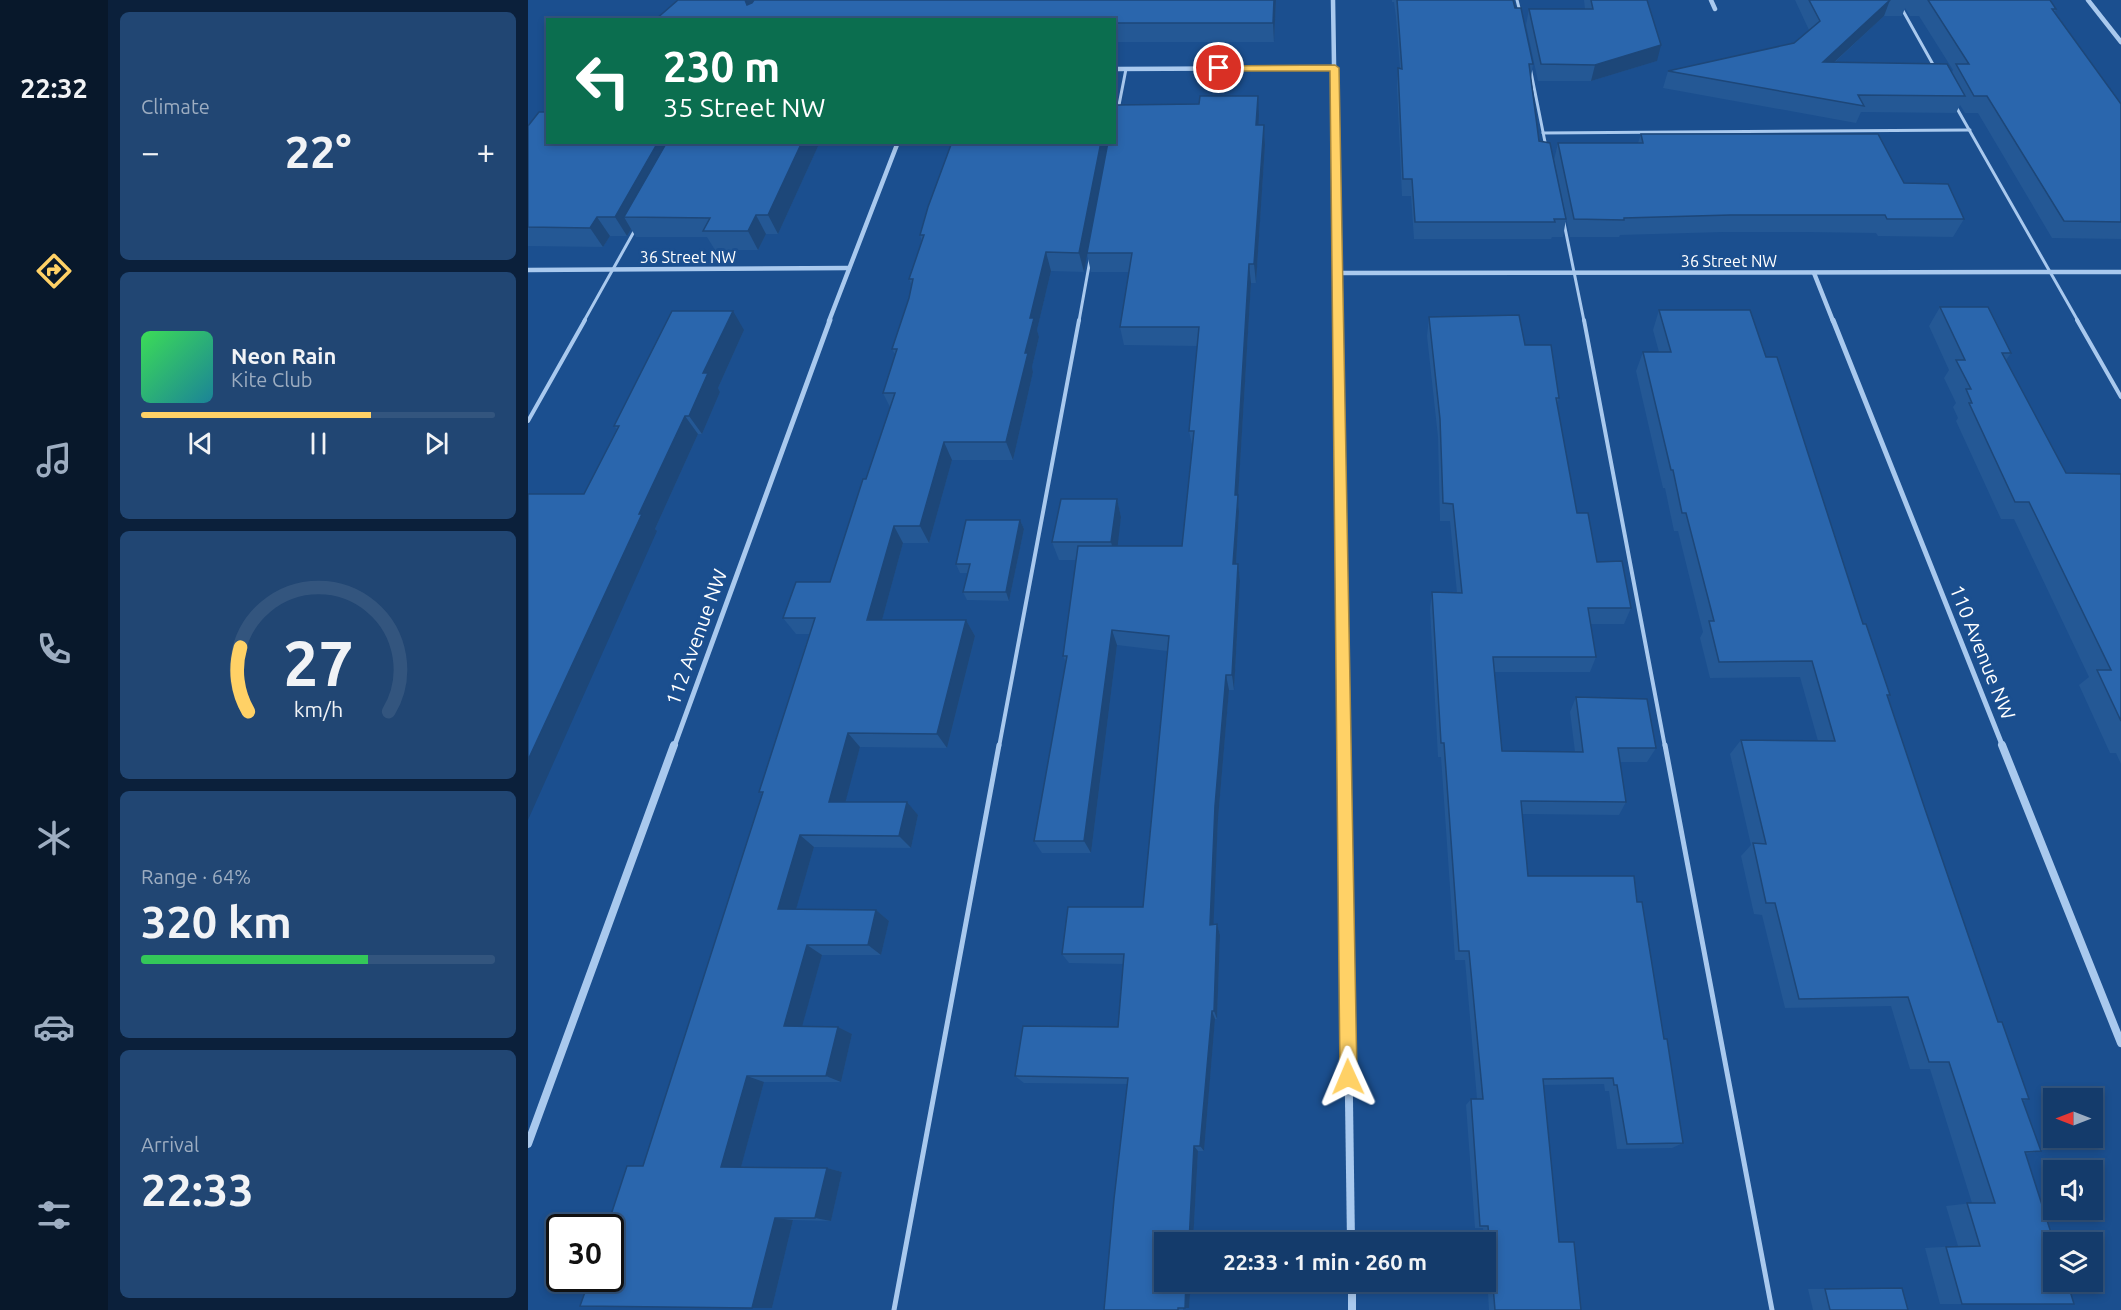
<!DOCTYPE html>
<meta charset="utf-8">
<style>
:root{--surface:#143b6b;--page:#214673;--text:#f1f3f6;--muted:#9dadc1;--line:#33557e;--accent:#ffd166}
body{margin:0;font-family:Ubuntu,sans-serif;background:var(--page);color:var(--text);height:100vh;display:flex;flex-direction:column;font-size:22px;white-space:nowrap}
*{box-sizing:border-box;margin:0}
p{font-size:20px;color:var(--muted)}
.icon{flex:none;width:33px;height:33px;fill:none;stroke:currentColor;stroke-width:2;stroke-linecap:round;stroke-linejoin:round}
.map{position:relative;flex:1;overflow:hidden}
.panel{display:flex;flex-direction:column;gap:12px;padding:12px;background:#0b203b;width:420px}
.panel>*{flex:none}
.banner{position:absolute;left:18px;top:18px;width:570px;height:126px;border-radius:0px;box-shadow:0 3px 9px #0003,0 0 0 2px var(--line);background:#0b6e4f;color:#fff;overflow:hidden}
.needle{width:39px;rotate:270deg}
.tools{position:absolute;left:1515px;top:1088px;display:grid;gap:12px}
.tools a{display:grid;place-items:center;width:60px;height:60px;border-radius:0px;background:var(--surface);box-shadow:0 3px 9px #0003,0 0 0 2px var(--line);font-size:30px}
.speed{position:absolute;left:18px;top:1214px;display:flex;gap:12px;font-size:30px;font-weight:700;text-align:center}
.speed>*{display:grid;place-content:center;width:78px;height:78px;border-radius:50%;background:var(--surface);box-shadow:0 3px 9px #0003,0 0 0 2px var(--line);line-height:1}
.speed .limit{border:3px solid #111;border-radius:9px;background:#fff;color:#111}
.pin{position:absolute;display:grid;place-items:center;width:51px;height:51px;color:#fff;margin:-26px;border:3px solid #fff;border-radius:50%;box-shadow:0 2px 6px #0007}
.me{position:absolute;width:66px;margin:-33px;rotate:359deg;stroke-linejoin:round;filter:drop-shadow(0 0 4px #0008)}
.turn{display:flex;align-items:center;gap:21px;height:126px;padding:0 18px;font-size:27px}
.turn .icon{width:78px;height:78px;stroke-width:2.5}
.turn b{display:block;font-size:42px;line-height:51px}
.big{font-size:45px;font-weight:700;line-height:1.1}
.panel .tile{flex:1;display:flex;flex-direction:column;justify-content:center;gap:9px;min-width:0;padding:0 21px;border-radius:9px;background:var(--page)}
.panel .dial{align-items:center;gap:0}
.dial svg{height:156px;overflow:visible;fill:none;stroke:var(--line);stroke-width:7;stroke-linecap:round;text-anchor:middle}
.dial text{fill:var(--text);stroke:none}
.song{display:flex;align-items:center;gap:18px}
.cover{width:72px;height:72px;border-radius:9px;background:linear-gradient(135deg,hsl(130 70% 55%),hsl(190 70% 35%))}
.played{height:6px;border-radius:3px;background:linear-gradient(90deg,var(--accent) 65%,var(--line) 65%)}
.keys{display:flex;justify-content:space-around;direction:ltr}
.heat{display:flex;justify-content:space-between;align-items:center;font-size:33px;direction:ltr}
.charge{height:9px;border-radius:4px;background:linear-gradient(90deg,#34c759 64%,var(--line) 0)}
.trip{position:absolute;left:626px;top:1232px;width:342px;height:60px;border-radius:0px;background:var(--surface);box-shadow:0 3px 9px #0003,0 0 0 2px var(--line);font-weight:700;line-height:60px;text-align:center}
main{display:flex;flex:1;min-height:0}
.tab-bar{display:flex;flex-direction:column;width:108px;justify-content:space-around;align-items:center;background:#08182b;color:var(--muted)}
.tab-bar .icon{width:42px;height:42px}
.tab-bar .current{color:var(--accent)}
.tab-bar b{font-size:27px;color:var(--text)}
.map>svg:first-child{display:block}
</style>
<main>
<nav class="tab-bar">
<b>22:32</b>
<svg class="icon current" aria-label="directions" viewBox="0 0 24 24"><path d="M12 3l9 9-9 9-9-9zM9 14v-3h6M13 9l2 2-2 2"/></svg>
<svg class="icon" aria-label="music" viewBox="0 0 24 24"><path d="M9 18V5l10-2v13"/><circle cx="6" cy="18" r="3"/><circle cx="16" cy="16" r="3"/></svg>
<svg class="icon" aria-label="phone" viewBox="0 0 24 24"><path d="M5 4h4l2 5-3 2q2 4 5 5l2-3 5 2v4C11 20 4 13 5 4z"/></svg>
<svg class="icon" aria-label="climate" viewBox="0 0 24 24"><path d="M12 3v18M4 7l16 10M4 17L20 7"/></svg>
<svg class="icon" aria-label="car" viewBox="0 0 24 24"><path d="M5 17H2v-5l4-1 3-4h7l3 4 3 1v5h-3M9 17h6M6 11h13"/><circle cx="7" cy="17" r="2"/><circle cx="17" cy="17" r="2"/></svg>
<svg class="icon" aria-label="filters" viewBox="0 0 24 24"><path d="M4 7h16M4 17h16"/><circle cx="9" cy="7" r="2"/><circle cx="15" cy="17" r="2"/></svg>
</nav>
<section class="panel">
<div class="tile"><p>Climate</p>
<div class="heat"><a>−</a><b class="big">22°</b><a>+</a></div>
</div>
<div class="tile">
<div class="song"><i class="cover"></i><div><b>Neon Rain</b><p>Kite Club</p></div></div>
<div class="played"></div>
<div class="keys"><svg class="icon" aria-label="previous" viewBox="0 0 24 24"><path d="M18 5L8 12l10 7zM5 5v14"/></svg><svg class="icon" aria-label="pause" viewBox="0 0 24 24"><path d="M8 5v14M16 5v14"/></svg><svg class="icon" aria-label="next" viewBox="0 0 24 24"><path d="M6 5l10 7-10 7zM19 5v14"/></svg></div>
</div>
<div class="tile dial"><svg viewBox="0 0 100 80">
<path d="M14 69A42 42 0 1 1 86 69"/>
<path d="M14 69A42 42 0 0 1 10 36" stroke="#ffd166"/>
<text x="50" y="56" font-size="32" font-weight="700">27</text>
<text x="50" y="72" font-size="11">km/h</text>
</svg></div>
<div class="tile"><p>Range · 64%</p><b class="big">320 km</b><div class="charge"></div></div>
<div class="tile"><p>Arrival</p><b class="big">22:33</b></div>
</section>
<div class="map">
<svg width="1593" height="1310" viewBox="0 0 1593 1310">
<rect width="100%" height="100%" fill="#1b4f8f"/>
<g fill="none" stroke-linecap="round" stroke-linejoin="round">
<g stroke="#a9c9ee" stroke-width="3">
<polyline points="989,0 992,12"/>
<polyline points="1369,0 1407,68"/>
<polyline points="1002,67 1018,147"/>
<polyline points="1427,105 1550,321"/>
<polyline points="590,110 598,69"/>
<polyline points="1015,133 1442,130"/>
<polyline points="1036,223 1056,321"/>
<polyline points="56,321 108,228"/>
<polyline points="551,321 562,260"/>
</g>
<g stroke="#a9c9ee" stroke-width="4">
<polyline points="1056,320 1137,747"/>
<polyline points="1549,320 1593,397"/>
<polyline points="0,421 57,320"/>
<polyline points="471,747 551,320"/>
</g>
<g stroke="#a9c9ee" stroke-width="5">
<polyline points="1137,745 1244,1310"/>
<polyline points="366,1310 471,745"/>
</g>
<g stroke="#a9c9ee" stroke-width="4.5">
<polyline points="805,0 810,321"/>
<polyline points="1183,0 1187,9"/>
<polyline points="1560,0 1593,42"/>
<polyline points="586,69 807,68"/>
<polyline points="0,270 321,268"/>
<polyline points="809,273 1593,272"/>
<polyline points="1286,273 1305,321"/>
<polyline points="301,321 370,142"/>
</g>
<g stroke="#a9c9ee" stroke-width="5">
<polyline points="810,320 816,747"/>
<polyline points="1305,320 1475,747"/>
<polyline points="146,747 302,320"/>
</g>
<g stroke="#a9c9ee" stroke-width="8">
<polyline points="816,745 823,1242"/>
<polyline points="1474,745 1593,1043"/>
<polyline points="0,1144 146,745"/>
<polyline points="824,1281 824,1310"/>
</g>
</g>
<g fill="#245895" fill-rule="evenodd">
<polygon points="748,0 746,42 586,42 586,20"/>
<polygon points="864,0 985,0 1005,64 1003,78 1011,141 1038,219 1035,237 1024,237 1023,239 886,239 883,196 874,196 869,86 870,68 872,69 868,17 866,2 864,2"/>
<polygon points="1056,0 1119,0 1129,61 1063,81 1010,81 998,25 1001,9 1057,9"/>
<path d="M1267,0H1522L1528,9L1527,12L1593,104V239L1524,238L1450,113H1437L1432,105L1428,113L1333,112L1328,123L1135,88L1140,71L1266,43L1281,30ZM1377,8L1382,16H1391L1425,70L1424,72L1306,63L1356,16H1374Z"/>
<polygon points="672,96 730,96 730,125 736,125 737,145 728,283 723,283 710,498 711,512 708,564 710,564 712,581 706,690 701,690 690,819 685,924 689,924 692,935 689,1019 687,1019 676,1151 670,1151 665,1242 636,1242 636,1281 663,1281 661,1308 655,1308 655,1310 576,1310 586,1199 599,1084 496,1083 487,1076 495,1026 590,1027 595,964 541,963 534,954 540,907 615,907 639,651 589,645 563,853 514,853 506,841 538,662 535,656 548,560 531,560 524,542 533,499 589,499 593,517 589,546 654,546 665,449 661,431 669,346 596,345 592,327 601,272 563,272 559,254 556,272 523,271 509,330 511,337 504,367 505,372 485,460 424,460 401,543 375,543 354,620 438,620 447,636 419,748 332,747 317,802 379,802 390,815 383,848 286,847 268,909 348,910 361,921 353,955 294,955 274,1026 310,1027 324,1034 313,1082 236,1082 213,1167 299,1168 314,1172 303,1221 265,1220 244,1308 52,1306 62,1278 82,1278 82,1227 79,1227 99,1166 115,1166 234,794 231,792 281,634 268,634 255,618 268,582 302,582 335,479 338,479 362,407 355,393 367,354 364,349 381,298 384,286 381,279 394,242 392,235 400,207 424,142 580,142 568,204 580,142 586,142 586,110 588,105 671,104"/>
<polygon points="0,126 292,142 250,234 238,234 230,250 187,250 179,237 108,237 103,229 99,236 82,236 75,247 0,246"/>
<polygon points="1113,134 1376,183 1436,219 1425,237 1350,236 1348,233 1277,232 1196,232 1092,235 1091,237 1042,237 1026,160 1030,143 1110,143"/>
<polygon points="1412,307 1483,353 1478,360 1538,473 1593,474 1593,764 1588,753 1582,753 1551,685 1561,677 1486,519 1473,519 1428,421 1430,418 1425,407 1428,403 1416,378 1421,370 1401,326"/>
<polygon points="1131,310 1238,357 1335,624 1362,695 1360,697 1397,809 1470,1022 1501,1099 1495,1101 1513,1151 1497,1154 1434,1304 1412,1304 1397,1248 1430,1246 1418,1206 1444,1203 1402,1069 1382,1069 1363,1006 1257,1008 1234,915 1226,914 1213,856 1223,845 1202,754 1213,740 1290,741 1272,677 1182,678 1172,638 1175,632 1150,531 1146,531 1137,488 1135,488 1108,371 1115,352 1131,352 1125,330"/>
<polygon points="901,317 997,345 1031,398 1029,405 1049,513 1069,562 1103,608 1096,624 1063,624 1068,657 1062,672 966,672 974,751 1047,752 1042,712 1048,697 1128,748 1119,762 1092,762 1098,802 1091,815 994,814 1000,876 1109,902 1155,1143 1144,1148 1089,1149 1081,1091 1077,1091 1076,1084 1015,1085 1031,1242 1053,1310 961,1310 957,1242 956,1242 955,1228 947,1228 938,1105 943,1099 949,1099 937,960 927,960 913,757 910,757 902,609 904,592 929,593 922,521 912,521 910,437 899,336"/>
<polygon points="216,330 190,388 192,392 174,434 170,434 127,529 129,531 56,494 89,429 86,426"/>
<polygon points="492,520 496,529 481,601 439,600 435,592 440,573 432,573 428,564"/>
<polygon points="1280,1289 1297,1289 1380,1310 1285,1310"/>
</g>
<g fill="#1d4779">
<polygon points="217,0 236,0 225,19"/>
<polygon points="746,0 748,0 746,42 745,23"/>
<polygon points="1362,0 1356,16 1288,79 1295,62"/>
<polygon points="1133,45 1129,61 1063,81 1067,65"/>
<polygon points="730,96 731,115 729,145 728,125"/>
<polygon points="736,125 737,145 728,283 726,264"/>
<polygon points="130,142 152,142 96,217 103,229 99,236 87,217"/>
<polygon points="274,142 292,142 250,234 240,215"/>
<polygon points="573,142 580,142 556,272 551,253"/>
<polygon points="228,215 238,234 230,250 220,231"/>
<polygon points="69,217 82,236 75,247 62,228"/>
<polygon points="518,252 523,271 509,330 511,337 504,367 505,372 485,460 478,442 497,353 502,318"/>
<polygon points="721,264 723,283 710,498 711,512 707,581 705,564 707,495"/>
<polygon points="205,311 216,330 190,388 192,392 174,434 161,416 175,373"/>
<polygon points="157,416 170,434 127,529 129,531 0,820 0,760 111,514"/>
<polygon points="416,442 424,460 401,543 392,526"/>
<polygon points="589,499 593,517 588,560 583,542"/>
<polygon points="492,520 496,529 481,601 478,592"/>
<polygon points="366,526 375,543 350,635 339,620"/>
<polygon points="710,564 712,581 706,690 704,675"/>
<polygon points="438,620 447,636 419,748 409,734"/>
<polygon points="584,630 589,645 563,853 556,841"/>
<polygon points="698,675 701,690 690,819 685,935 682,925 687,806"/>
<polygon points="320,733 332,747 314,815 301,802"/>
<polygon points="379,802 390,815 383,848 371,836"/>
<polygon points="272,835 286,847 265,920 250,909"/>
<polygon points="348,910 361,921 353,955 340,945"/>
<polygon points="689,924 692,935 689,1019 686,1011"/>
<polygon points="279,945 294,955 272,1034 256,1026"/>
<polygon points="684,1011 687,1019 676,1151 672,1146"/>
<polygon points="310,1027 324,1034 313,1082 298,1076"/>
<polygon points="219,1076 236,1082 212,1171 193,1167"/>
<polygon points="666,1146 670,1151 665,1242 661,1242"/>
<polygon points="299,1168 314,1172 303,1221 287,1218"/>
<polygon points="247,1218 265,1220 244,1308 224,1308"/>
<polygon points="658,1281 663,1281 661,1308 657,1308"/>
</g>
<g fill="#2a66ad" stroke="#1d4779" stroke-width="1.5">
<polygon points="150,0 217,0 219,5 224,3 226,0 746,0 745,23 586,23 586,20 127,20"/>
<polygon points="869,0 985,0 987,8 993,8 1005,64 1001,64 1011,141 1022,143 1038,219 1026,219 1027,222 887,222 884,179 875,179 870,68 874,69"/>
<polygon points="1063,0 1119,0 1133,45 1067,65 1013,64 1001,9 1065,9"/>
<polygon points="1281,0 1362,0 1295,62 1419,64 1437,96 1330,95 1336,106 1140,71 1266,43 1292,21"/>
<polygon points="1400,0 1522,0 1528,9 1524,9 1593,104 1593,222 1536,221 1459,96 1446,96 1428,64 1441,64"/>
<polygon points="672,96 730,96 728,125 736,125 726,264 721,264 707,495 710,495 705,564 710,564 704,675 698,675 687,806 682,925 689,924 686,1011 684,1011 672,1146 666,1146 661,1242 636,1242 636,1281 658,1281 657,1308 650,1308 650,1310 576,1310 586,1199 600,1078 487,1076 495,1026 590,1027 596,954 534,954 540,907 615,907 641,636 584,630 556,841 506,841 539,656 535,656 550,546 654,546 666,431 661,431 671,327 592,327 604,253 559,253 580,142 586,142 586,110 588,105 671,104"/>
<polygon points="11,112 20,112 20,142 130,142 87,217 69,217 62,228 0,227 0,126"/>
<polygon points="1113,134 1350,134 1376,183 1420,184 1436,219 1359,219 1357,215 1202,215 1096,218 1096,220 1046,219 1030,143 1115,143"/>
<polygon points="139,142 274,142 240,215 228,215 220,231 175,231 182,218 96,217"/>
<polygon points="424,142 573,142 551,253 518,252 502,318 506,318 497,353 500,353 478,442 416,442 392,526 366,526 339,620 438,620 409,734 320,733 301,802 379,802 371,836 272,835 250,909 348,910 340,945 279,945 256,1026 310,1027 298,1076 219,1076 193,1167 299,1168 287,1218 247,1218 224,1308 52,1306 62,1278 82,1278 82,1227 79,1227 99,1166 115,1166 235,792 231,792 287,618 255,618 268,582 302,582 335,479 338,479 367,393 355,393 369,349 364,349 381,298 385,279 381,279 396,235 392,235 400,207"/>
<polygon points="1412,307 1460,307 1483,353 1474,353 1538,473 1593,474 1593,721 1569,670 1583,670 1501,502 1487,502 1441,403 1444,403 1438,389 1443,389 1428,360 1437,360"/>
<polygon points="1131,310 1222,310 1238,357 1249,357 1335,624 1338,624 1362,695 1359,695 1397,809 1470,1022 1474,1022 1501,1099 1494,1099 1513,1151 1497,1152 1526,1242 1526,1281 1539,1281 1546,1304 1434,1304 1418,1247 1452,1246 1439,1203 1467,1203 1421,1062 1401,1062 1380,997 1271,999 1247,903 1238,903 1225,843 1238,844 1213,740 1307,741 1284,661 1191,662 1181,621 1186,621 1158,513 1154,513 1145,470 1143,470 1115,352 1143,352"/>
<polygon points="144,311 205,311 175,373 180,373 161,416 157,416 111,514 114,514 0,760 0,494 56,494 91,426 86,426"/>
<polygon points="991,315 997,345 1023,345 1031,398 1028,398 1049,513 1060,513 1069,562 1094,561 1103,608 1060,608 1068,657 965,657 974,751 1055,752 1048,697 1119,699 1128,748 1090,748 1098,802 993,801 1000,876 1106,876 1109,902 1114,902 1136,1039 1139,1039 1155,1143 1099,1144 1089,1085 1086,1085 1085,1078 1015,1079 1031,1242 1046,1242 1053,1310 967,1310 960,1226 952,1226 943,1099 955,1099 941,951 931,951 916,743 913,743 904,592 934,593 925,504 915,503 912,419 901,317"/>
<polygon points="533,499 589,499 583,542 524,542"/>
<polygon points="438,520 492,520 478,592 435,592 442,564 428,564"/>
<polygon points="1374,1288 1380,1310 1302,1310 1297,1289"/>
</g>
<polygon fill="#ffd166" stroke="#a68842" stroke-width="1.5" points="807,65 811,68 829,1077 827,1083 820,1085 814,1083 812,1077 802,71 691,71 686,68 691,66"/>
<g text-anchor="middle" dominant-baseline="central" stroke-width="6" stroke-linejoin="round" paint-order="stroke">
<g font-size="16" fill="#fff" stroke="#1b4f8f">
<text x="160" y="257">36 Street NW</text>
<text x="1201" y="261">36 Street NW</text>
</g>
<g font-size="20" fill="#fff" stroke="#1b4f8f">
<text transform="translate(168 637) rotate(-70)">112 Avenue NW</text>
<text transform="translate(1455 652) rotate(68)">110 Avenue NW</text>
</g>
</g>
</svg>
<div class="tools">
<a><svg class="needle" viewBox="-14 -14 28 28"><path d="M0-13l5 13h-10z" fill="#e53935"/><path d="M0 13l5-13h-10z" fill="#9dadc1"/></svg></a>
<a><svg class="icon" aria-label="sound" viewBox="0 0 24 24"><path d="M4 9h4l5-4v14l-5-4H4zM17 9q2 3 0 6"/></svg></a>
<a><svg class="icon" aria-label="layers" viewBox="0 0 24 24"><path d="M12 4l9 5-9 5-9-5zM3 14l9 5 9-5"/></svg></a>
</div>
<div class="speed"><div class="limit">30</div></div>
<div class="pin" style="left:691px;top:68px;background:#d93025"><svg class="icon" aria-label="arrive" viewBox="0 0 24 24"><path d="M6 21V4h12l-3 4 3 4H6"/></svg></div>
<svg class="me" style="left:820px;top:1077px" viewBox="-20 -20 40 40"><path d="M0-17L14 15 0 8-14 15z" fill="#ffd166" stroke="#fff" stroke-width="4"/></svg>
<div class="trip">22:33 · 1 min · 260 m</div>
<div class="banner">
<div class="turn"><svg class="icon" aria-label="left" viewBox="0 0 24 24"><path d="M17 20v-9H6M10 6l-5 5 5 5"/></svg><div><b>230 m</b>35 Street NW</div></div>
</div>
</div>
</main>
